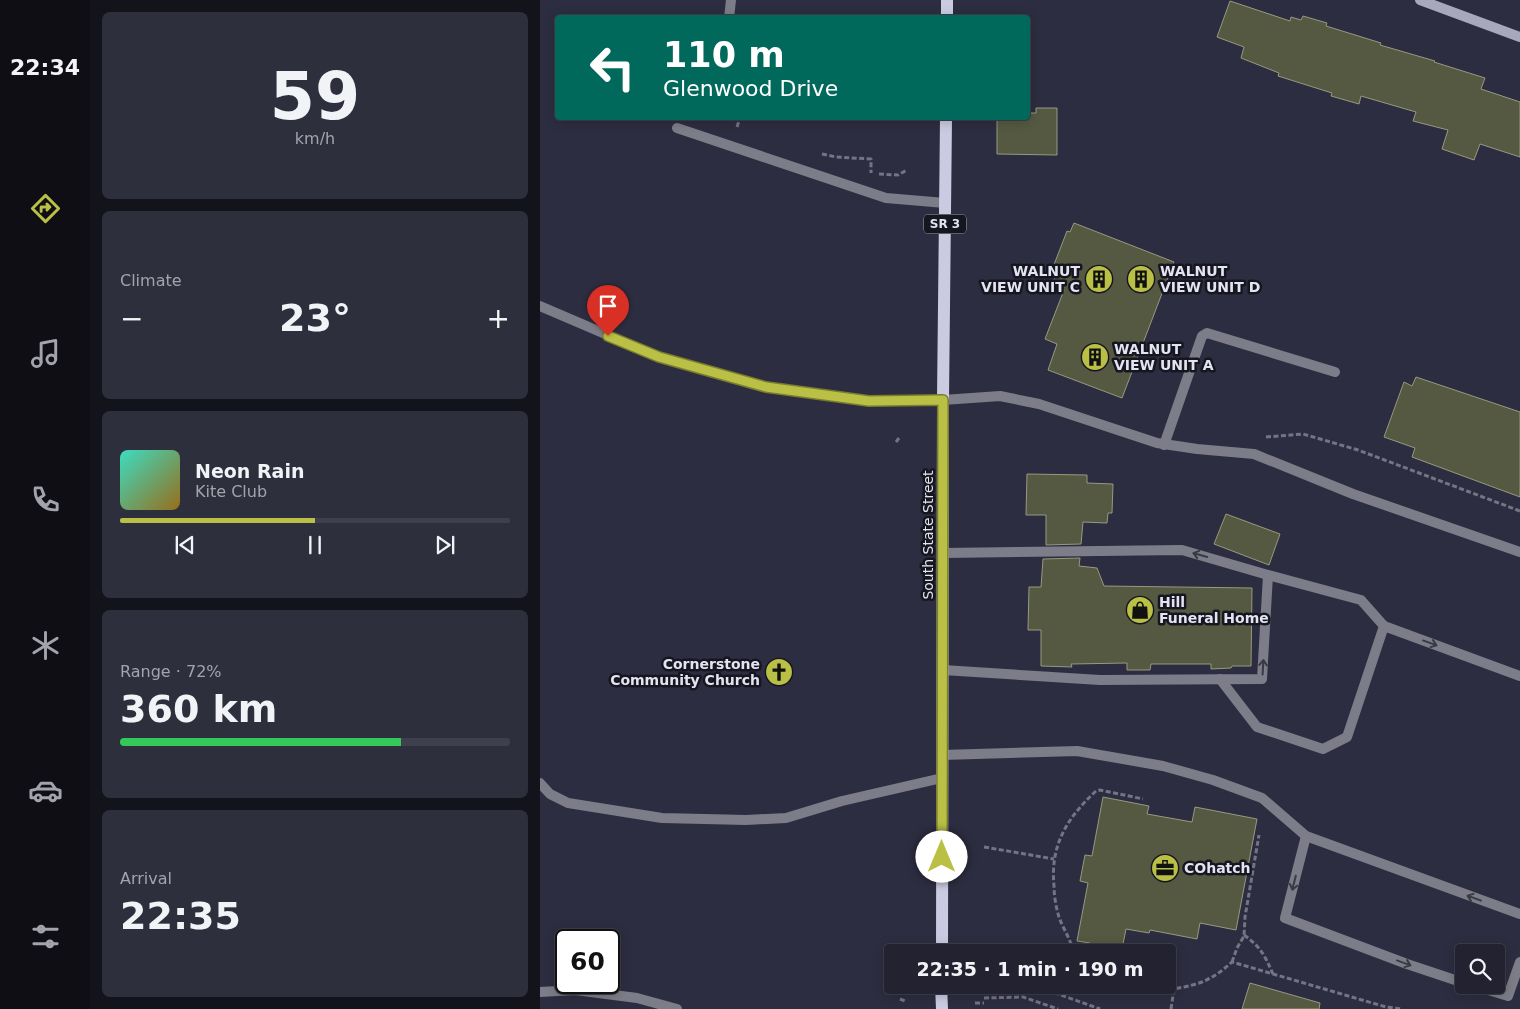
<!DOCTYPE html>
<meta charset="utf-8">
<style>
:root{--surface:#222231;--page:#2e2f3d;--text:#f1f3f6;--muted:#a2a4ab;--line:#3f3f4d;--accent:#bac045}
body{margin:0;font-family:"DejaVu Sans",sans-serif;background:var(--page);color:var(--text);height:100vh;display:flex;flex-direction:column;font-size:19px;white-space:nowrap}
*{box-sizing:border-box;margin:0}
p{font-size:16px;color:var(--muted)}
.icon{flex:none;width:28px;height:28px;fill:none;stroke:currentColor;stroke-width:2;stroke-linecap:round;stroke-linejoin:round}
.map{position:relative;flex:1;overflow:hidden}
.panel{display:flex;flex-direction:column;gap:12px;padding:12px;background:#13131b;width:450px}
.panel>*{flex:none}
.guide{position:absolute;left:15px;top:15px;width:475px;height:105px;border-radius:5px;box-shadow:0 2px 12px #0003,0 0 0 1px var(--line);background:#00695c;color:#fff;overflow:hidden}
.fabs{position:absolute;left:915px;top:944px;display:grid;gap:10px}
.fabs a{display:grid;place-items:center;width:50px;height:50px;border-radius:5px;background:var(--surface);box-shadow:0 2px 12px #0003,0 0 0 1px var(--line);font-size:25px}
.speed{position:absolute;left:15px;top:929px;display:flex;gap:10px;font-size:25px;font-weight:700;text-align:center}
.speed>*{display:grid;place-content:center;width:65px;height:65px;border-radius:50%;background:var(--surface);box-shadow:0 2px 12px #0003,0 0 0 1px var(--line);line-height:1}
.speed .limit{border:2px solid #111;border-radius:8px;background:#fff;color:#111}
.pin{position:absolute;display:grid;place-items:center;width:42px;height:42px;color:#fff;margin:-51px -21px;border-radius:50% 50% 50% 0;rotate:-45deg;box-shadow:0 0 5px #0007}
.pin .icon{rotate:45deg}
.me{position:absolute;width:55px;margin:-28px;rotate:0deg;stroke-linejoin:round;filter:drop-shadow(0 0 4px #0008)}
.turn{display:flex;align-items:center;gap:18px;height:105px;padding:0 25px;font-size:22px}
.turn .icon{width:65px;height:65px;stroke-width:2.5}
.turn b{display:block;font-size:35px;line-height:42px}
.big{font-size:38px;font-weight:800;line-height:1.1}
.panel .tile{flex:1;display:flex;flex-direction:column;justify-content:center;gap:8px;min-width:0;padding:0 18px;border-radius:8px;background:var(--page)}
.panel .dial{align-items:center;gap:0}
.dial b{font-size:65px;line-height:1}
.song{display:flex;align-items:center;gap:15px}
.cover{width:60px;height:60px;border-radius:8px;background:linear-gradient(135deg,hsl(170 70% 55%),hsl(40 70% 35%))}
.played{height:5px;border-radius:2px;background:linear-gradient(90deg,var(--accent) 50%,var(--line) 50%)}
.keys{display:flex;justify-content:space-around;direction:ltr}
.heat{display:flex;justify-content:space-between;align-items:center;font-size:28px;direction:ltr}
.charge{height:8px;border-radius:4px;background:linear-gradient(90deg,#34c759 72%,var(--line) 0)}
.trip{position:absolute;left:344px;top:944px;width:292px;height:50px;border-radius:5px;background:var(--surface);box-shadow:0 2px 12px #0003,0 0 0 1px var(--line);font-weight:800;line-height:50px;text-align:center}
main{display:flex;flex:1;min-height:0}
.tab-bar{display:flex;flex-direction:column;width:90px;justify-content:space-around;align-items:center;background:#0e0e14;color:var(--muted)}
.tab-bar .icon{width:35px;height:35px}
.tab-bar .on{color:var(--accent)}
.tab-bar b{font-size:22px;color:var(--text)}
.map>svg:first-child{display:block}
</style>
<main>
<nav class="tab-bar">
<b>22:34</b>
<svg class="icon on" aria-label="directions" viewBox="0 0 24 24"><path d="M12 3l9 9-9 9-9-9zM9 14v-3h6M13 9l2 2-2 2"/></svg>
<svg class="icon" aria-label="music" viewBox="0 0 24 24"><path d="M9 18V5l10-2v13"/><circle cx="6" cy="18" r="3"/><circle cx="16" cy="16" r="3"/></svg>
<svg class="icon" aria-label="phone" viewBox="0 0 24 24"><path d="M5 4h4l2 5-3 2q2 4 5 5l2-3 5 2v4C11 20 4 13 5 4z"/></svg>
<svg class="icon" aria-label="climate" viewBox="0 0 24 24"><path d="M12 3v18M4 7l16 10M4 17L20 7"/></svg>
<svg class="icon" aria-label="car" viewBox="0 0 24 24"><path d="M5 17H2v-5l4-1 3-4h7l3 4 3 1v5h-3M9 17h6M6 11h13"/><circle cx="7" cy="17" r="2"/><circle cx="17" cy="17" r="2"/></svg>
<svg class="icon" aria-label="filters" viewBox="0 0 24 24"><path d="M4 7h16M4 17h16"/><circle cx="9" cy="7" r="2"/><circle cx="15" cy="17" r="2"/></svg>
</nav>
<section class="panel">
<div class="tile dial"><b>59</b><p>km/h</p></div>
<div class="tile"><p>Climate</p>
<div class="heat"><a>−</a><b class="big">23°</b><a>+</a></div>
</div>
<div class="tile">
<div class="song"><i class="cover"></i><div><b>Neon Rain</b><p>Kite Club</p></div></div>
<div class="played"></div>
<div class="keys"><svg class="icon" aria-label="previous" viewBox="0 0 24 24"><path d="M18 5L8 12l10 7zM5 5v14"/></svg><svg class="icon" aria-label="pause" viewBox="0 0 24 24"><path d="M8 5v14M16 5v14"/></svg><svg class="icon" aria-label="next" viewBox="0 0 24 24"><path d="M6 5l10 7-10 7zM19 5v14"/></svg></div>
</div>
<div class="tile"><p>Range · 72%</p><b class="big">360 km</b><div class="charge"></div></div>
<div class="tile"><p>Arrival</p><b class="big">22:35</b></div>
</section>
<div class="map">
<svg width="980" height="1009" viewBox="0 0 980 1009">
<rect width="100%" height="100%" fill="#2d2d41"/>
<g fill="#565941" stroke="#979a80">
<polygon points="690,1 750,21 751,17 761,20 763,16 787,23 786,26 841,43 840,45 895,61 894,62 945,78 941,89 980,102 980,157 940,144 934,160 902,149 908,130 873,121 876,112 821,96 819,104 791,96 792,93 738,76 739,73 701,58 704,47 677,37"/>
<polygon points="496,108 517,108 517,155 457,154 457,118 488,118 488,113 496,113"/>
<polygon points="534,223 634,262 582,398 508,370 517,344 505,339 524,290 512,285 515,277 510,275 527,231 530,232"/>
<polygon points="876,377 980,412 980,497 872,457 875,448 844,437 864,382 872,386"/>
<polygon points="487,474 547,475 547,483 573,484 572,513 568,513 567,523 543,522 541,544 506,545 506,515 486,515"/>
<polygon points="686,514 740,534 729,565 674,544"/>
<polygon points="540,558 539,566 557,568 564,586 712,588 711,666 692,666 691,668 671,669 671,664 611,664 610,670 587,670 587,663 531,664 532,667 501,666 501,630 488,630 489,587 501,587 503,559"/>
<polygon points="563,797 609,806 607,814 652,822 655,807 717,819 696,930 660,923 657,939 610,930 609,933 586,929 582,949 571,948 570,952 548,952 550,943 537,941 548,883 540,881 545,855 552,856"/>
<polygon points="710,983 780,1003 779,1009 702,1009"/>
</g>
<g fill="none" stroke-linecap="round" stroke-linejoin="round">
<g stroke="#747485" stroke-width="3" stroke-dasharray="5 2.5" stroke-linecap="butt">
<polyline points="239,120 239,118"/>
<polyline points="197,127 200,118"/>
<polyline points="282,154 296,157 331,159 331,173"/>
<polyline points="339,174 358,175 367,170"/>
<polyline points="726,437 763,434 818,450 980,511"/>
<polyline points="356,442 359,438"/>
<polyline points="444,847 514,859"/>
<path d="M704,935C721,947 725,956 733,974"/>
<path d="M533,952C531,939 523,929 519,917C516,907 514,896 514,886C510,845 527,818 556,791L560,790L603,799"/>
<polyline points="692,962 697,948 704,936 705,917 719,835"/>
<polyline points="493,985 560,1009"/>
<path d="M593,985C607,989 620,989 634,989"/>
<polyline points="444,998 483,997 518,1009"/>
<polyline points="360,999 365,1001"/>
<polyline points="435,1003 444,1003"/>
<path d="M631,1009L634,989C661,984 672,980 692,962L846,1007L862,1009"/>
</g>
<g stroke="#7c7d88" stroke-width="10">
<polyline points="189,18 191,0"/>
<polyline points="137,128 346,198 405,203"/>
<polyline points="403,400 460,396 499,404 617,443 657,449 714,454 813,494 980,552"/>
<polyline points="624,445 662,336 667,333 795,372"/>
<polyline points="844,626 980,676"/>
<polyline points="403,670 560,680 722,679 728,575 642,550 403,553"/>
<polyline points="680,679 717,727 783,749 807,737 844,626 821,600 728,575"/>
<polyline points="402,755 537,751 623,766 673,780 722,798 766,836 980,914"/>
<polyline points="0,783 10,794 28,803 122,818 206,820 246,818 302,801 402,778"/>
<polyline points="766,836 745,918 867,964 924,983"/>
<polyline points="932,985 968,996 980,962"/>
</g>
<g stroke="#7c7d88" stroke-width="10">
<polyline points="0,306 119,357 226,387 329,401 403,400"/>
<polyline points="0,992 35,990 97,998 137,1009"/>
</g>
<polyline stroke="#a8a8ba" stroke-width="10" points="880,0 980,37"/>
<g stroke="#cacae1" stroke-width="12">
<polyline points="407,18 407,0"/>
<polyline points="402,952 403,400 406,118"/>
<polyline points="401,985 402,1009"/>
</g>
</g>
<defs><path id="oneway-shaft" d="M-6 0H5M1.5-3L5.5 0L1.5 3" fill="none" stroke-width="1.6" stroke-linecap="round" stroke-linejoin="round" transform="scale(1.25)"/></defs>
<g stroke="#3a3a44">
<use href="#oneway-shaft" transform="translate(660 555) rotate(-164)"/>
<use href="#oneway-shaft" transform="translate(890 643) rotate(20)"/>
<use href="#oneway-shaft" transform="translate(723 667) rotate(-87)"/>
<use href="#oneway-shaft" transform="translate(754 883) rotate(104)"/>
<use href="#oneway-shaft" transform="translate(934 898) rotate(-160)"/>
<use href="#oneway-shaft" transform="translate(864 963) rotate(20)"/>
</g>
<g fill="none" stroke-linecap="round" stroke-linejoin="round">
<g stroke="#797d2d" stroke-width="12">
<polyline id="route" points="68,336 119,357 226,387 329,401 403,400 402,857"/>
</g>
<use href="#route" stroke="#bac045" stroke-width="9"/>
</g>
<defs>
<g id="building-disc" transform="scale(1.4375)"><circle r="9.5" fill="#bac045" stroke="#161620"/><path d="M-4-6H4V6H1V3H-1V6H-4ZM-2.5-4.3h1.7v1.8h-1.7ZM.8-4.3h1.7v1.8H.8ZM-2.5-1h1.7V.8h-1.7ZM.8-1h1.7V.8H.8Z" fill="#111"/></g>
<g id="shop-disc" transform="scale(1.4375)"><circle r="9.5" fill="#bac045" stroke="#161620"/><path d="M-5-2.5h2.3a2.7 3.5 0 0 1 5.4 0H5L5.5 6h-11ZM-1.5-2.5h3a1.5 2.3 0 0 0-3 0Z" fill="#111"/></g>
<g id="church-disc" transform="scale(1.4375)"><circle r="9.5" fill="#bac045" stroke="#161620"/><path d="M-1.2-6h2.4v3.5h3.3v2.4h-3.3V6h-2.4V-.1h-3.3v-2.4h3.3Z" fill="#111"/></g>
<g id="office-disc" transform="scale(1.4375)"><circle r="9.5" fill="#bac045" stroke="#161620"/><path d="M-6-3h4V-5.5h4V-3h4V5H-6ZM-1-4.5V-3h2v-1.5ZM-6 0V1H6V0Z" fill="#111"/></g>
</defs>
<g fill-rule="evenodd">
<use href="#building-disc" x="559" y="279"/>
<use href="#building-disc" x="601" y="279"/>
<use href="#building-disc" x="555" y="357"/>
<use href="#shop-disc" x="600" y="610"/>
<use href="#church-disc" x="239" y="672"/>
<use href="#office-disc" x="625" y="868"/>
</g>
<g text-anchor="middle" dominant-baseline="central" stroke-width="5" stroke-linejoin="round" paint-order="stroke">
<rect fill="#161620" stroke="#a6a6b2" stroke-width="1" x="384" y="214.5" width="42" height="19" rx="4"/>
<g font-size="12" font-weight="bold" fill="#e3e3f1">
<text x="405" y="224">SR 3</text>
</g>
<g font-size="14" font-weight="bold" fill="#e3e3f1" stroke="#161620" text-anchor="start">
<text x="540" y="271" text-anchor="end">WALNUT<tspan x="540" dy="16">VIEW UNIT C</tspan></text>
<text x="620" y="271">WALNUT<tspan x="620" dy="16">VIEW UNIT D</tspan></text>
<text x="574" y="349">WALNUT<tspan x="574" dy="16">VIEW UNIT A</tspan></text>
<text x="619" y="602">Hill<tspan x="619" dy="16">Funeral Home</tspan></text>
<text x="220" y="664" text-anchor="end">Cornerstone<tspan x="220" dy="16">Community Church</tspan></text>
<text x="644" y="868">COhatch</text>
</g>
<g font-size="14" fill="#e3e3f1" stroke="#161620">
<text transform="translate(388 535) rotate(-90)">South State Street</text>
</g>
</g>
</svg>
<div class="fabs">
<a><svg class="icon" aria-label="search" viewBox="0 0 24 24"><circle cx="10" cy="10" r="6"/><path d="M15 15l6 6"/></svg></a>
</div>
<div class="speed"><div class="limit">60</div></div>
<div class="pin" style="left:68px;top:336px;background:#d93025"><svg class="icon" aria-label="arrive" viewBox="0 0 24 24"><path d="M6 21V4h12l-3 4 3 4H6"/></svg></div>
<svg class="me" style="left:402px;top:857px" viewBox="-20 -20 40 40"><circle r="19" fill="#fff"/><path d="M0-13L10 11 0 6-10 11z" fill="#bac045"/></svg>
<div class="trip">22:35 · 1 min · 190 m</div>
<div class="guide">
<div class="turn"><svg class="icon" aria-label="left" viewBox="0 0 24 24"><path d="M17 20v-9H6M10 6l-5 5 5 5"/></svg><div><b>110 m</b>Glenwood Drive</div></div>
</div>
</div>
</main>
